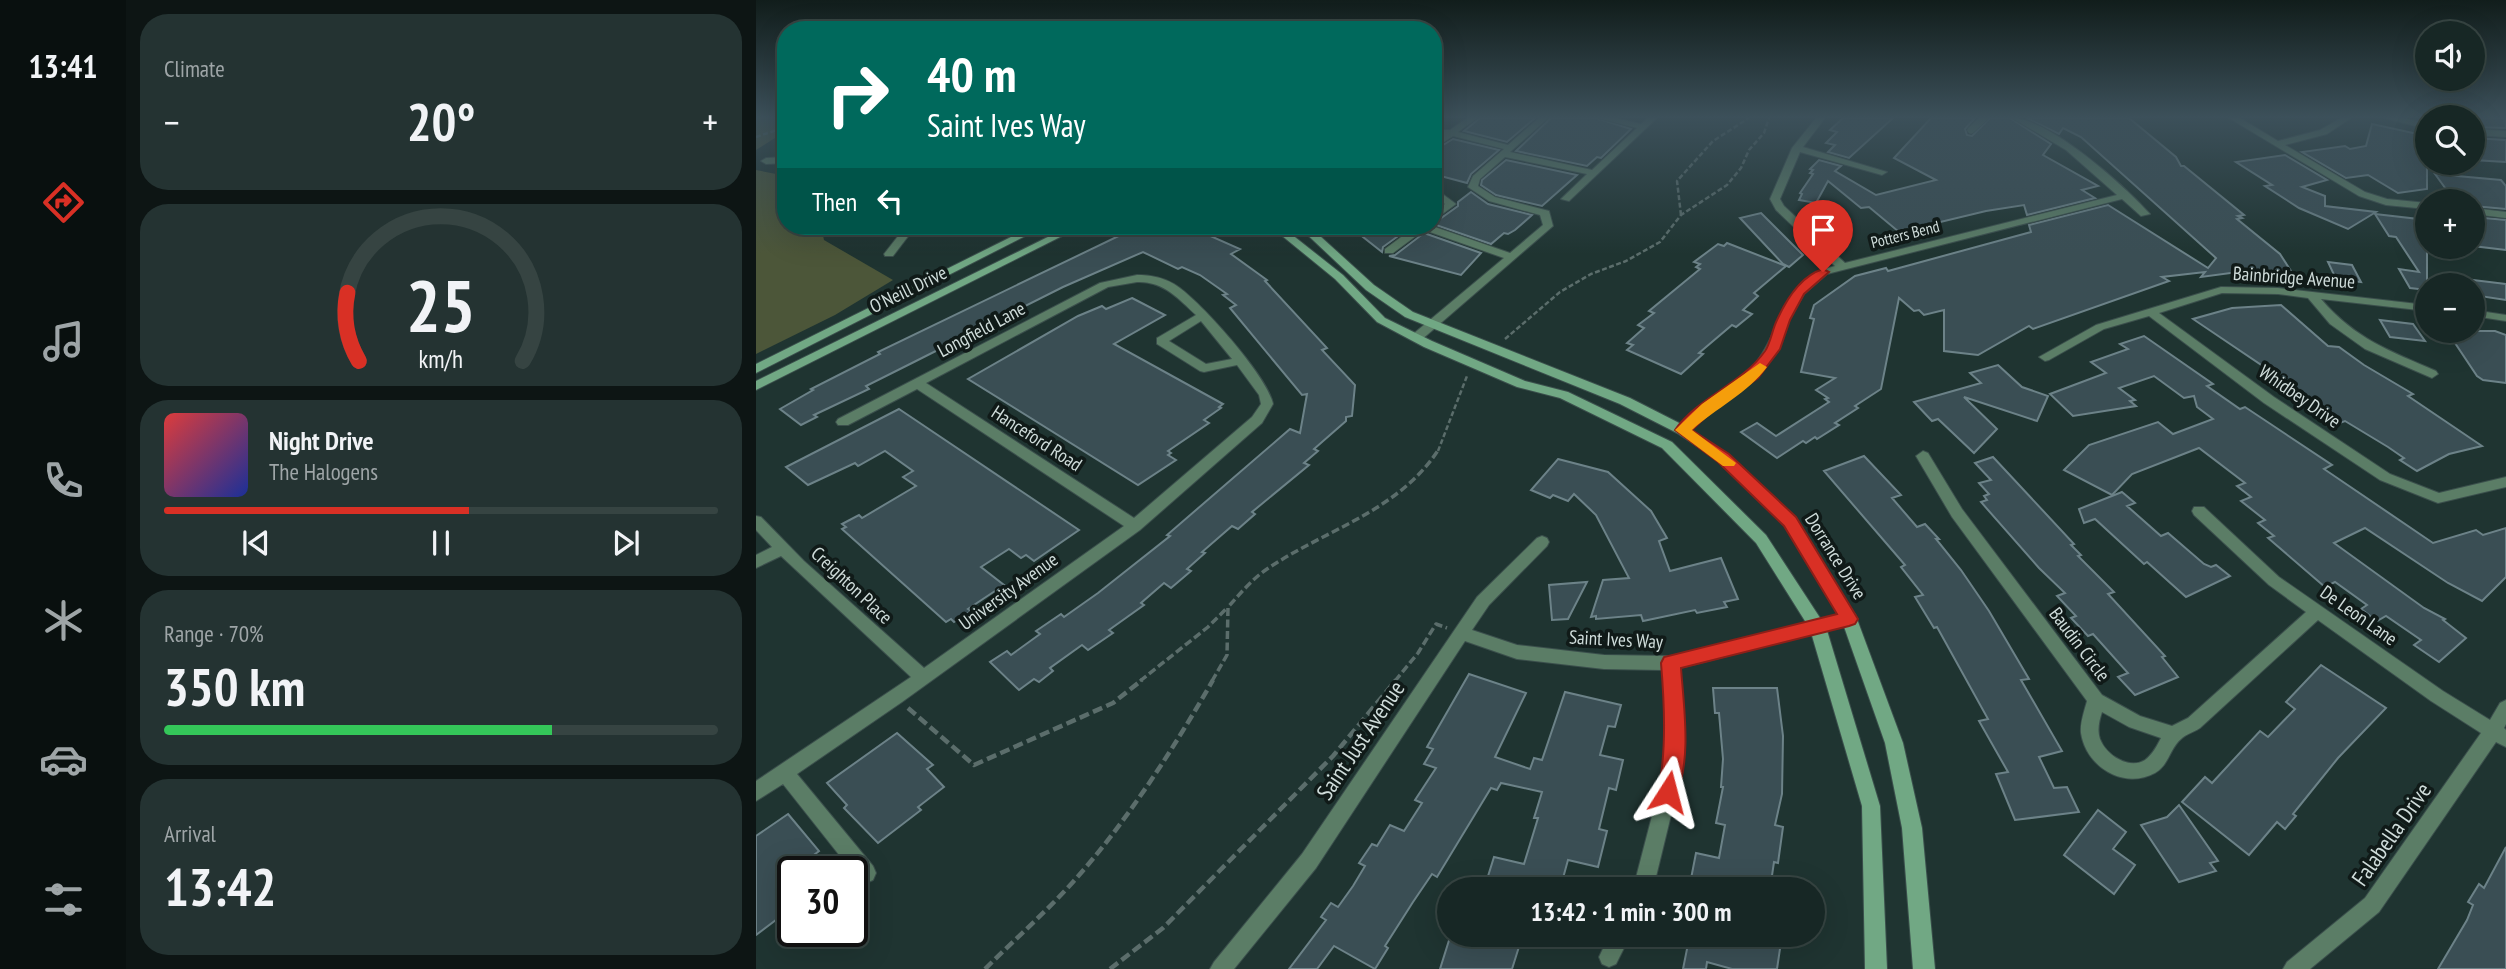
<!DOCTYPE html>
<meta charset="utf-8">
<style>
:root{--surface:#172725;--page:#243332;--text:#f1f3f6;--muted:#9ea5a7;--line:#364442;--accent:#d93025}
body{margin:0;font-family:"PT Sans Narrow",sans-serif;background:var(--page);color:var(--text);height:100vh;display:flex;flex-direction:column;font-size:26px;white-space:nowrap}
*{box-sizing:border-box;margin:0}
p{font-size:23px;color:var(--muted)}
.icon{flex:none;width:38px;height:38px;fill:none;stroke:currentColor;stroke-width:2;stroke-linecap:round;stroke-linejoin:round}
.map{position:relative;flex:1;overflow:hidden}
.panel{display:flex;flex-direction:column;gap:14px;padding:14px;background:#0d1514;width:630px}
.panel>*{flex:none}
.top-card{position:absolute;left:21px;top:21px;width:665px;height:214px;border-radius:28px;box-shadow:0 7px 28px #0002,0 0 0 2px var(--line);background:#00695c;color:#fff;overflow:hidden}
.fabs{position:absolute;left:1659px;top:21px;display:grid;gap:14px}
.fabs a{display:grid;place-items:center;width:70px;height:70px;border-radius:50%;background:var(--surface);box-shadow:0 7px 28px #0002,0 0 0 2px var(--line);font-size:35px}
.speed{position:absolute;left:21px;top:856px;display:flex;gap:14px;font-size:35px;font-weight:700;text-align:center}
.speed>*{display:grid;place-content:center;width:91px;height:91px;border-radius:50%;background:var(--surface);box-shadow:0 7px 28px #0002,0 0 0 2px var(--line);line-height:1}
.speed .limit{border:4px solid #111;border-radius:10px;background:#fff;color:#111}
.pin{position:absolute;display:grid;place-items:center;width:60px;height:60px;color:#fff;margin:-72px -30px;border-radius:50% 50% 50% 0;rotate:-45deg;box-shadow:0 0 7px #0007}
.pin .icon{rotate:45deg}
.me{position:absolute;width:77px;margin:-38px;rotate:9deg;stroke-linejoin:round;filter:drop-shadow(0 0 5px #0008)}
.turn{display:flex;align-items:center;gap:24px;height:147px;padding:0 35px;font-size:32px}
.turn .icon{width:91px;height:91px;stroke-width:2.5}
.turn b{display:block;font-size:49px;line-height:60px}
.then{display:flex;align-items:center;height:66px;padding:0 35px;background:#0003;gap:14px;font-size:26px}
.big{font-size:52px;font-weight:600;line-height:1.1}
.panel .widget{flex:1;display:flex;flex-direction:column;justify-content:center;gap:10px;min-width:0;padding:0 24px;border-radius:28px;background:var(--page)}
.panel .dial{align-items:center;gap:0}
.dial svg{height:182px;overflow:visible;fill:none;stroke:var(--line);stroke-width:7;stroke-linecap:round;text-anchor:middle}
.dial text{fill:var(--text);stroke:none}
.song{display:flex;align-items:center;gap:21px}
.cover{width:84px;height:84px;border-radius:10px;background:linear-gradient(135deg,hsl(0 70% 55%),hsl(230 70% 35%))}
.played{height:7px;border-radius:4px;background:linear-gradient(90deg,var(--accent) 55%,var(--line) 55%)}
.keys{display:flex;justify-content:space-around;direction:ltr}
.heat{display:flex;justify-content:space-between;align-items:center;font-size:38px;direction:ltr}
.charge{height:10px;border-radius:5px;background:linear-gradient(90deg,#34c759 70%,var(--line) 0)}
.trip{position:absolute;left:681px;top:877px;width:388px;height:70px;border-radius:35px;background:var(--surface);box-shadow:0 7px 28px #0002,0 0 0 2px var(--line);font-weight:600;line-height:70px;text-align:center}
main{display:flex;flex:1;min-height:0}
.tab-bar{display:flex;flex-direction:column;width:126px;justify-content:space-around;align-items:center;background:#09100f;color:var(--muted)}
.tab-bar .icon{width:49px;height:49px}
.tab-bar .current{color:var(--accent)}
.tab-bar b{font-size:32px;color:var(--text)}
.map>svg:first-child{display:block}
</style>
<main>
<nav class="tab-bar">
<b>13:41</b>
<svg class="icon current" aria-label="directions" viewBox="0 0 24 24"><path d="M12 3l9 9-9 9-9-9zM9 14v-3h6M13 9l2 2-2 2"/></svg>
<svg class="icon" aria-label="music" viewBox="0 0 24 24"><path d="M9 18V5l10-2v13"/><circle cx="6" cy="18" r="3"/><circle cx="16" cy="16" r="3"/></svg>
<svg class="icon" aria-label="phone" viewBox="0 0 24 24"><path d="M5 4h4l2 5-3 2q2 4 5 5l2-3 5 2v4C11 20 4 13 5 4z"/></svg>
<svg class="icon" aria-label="climate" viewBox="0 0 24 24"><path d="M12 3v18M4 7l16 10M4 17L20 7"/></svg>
<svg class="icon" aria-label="car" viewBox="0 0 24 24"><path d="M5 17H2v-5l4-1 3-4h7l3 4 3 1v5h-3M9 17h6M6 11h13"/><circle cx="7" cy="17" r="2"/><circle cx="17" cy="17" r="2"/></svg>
<svg class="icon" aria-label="filters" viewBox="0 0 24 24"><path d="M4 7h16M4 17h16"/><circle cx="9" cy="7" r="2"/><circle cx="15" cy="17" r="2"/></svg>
</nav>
<section class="panel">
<div class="widget"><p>Climate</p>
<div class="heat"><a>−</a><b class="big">20°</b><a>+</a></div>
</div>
<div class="widget dial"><svg viewBox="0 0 100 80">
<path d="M14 69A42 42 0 1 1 86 69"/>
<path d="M14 69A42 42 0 0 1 9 39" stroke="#d93025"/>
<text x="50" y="56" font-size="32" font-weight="700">25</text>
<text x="50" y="72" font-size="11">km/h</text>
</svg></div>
<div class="widget">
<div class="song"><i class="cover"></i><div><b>Night Drive</b><p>The Halogens</p></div></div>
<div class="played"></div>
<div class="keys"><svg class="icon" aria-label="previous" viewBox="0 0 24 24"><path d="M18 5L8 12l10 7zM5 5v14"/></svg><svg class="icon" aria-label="pause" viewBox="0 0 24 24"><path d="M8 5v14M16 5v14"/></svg><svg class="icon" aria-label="next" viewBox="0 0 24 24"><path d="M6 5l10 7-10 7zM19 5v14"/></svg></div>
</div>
<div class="widget"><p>Range · 70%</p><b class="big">350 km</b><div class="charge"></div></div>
<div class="widget"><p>Arrival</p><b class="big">13:42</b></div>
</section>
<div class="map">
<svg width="1750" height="969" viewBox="0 0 1750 969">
<rect width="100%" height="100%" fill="#1f3431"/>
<g fill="#4c5639">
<polygon points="0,118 30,118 30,131 0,150"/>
<polygon points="0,170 30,176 30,226 65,226 68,240 137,280 79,315 0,354"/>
</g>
<g fill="#3a4e54" stroke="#6c8288" stroke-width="2">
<polygon points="724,118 779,118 751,142 708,131"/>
<polygon points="795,118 840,118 875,129 845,158 841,157 831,166 760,151"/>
<polygon points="1087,118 1137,118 1093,158 1072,152 1079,145 1070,143 1081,132 1074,130"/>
<polygon points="1175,118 1219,118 1209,129 1211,135 1216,136 1234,118 1254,118 1295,144 1287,155 1342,186 1326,190 1339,198 1271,215 1268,205 1230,211 1143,232 1113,207 1105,208 1072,181 1060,203 1043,200 1046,194 1044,193 1057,174 1054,173 1057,170 1054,169 1063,160 1085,166 1079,171 1120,195 1180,180 1138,158"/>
<polygon points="1271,118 1373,118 1420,157 1425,166 1428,166 1488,215 1482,216 1486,218 1481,219 1524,254 1535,271 1497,270 1445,277 1449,272 1406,277 1413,281 1277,329 1273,326 1222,355 1188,351 1188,310 1168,315 1163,310 1158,311 1143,298 1125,389 1099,406 1102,408 1079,423 1083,425 1061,439 1059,437 1050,443 1047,441 1021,458 985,432 1001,423 1020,436 1073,402 1069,399 1072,398 1060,390 1079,378 1045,372 1058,319 1054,318 1058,305 1099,276 1130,268 1132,271 1275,232 1273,225 1352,205 1452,268 1460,258 1325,137 1307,128 1303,134"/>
<polygon points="1717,118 1750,118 1750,128 1717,127"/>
<polygon points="1616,124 1671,136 1671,189 1642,193 1612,175 1590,178 1546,152 1589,146 1594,149 1610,146"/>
<polygon points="1717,138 1750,140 1750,162 1717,160"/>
<polygon points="697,139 743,150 715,174 711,183 677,174 677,151"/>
<polygon points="1529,155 1571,180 1546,187 1569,196 1569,206 1620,212 1592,229 1543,208 1509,186 1516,185 1480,162"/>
<polygon points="750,160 821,175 786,206 740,195 725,185 726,180"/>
<polygon points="1679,174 1745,180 1750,186 1750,209 1717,206 1717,198 1695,196"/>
<polygon points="715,192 732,204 776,215 759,230 752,234 748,233 735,244 677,224 702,206 702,202"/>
<polygon points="1005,213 1047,255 1033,267 1027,264 984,218"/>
<polygon points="1619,214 1671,220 1671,290 1654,288 1643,269 1663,272 1640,237 1633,236"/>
<polygon points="1717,217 1750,220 1750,250 1717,246"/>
<polygon points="395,226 432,226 484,249 475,254 511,280 509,281 571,348 566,350 599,385 596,416 590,417 590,421 558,449 562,451 548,463 553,465 496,512 499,514 482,529 476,526 446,552 449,553 431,569 435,571 415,588 408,583 385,603 388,605 353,630 357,633 332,650 326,645 294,668 297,671 283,682 278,679 263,690 234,662 251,651 255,655 284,634 280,631 305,614 308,617 342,593 414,536 411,535 534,429 544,433 551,394 546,395 474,308 480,305 467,295 471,294 444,275 426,267 422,269 387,252 307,287 158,362 110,386 113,389 58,415 61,417 45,425 24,409 57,390 55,389 124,354 122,352 375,230"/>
<polygon points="621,226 656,226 627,247 626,252 602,233"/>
<polygon points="668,233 725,253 705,275 633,256 639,255"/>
<polygon points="971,243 1030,266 998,293 1002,296 987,310 996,314 980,327 976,325 943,353 947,354 925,374 871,350 877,345 871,343 888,328 882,325 898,313 893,311 944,269 940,267 944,264 938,262 962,244 968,246"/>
<polygon points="1572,262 1596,265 1605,282 1580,279"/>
<polygon points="1717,280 1750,284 1750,300 1717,295"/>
<polygon points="376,298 409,315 358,344 467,404 463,407 465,408 448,420 453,423 412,451 415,453 412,455 420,460 382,485 212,379 322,316 346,306 350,309"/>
<polygon points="1525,305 1572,346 1583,347 1608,365 1657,394 1652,396 1726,446 1693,454 1661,471 1644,460 1648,458 1632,447 1589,421 1584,423 1532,390 1538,387 1437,319 1476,308"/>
<polygon points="1624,320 1657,324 1669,341 1634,337"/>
<polygon points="1691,331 1739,331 1750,335 1750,383 1727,380 1721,376"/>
<polygon points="1388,336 1457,384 1451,386 1484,409 1489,407 1576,465 1568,469 1677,543 1720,530 1727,535 1750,528 1750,577 1726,601 1692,583 1609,528 1578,543 1668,608 1689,619 1687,620 1710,638 1683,662 1658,645 1665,640 1630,616 1621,621 1605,609 1611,605 1579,582 1569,587 1512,538 1518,536 1502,523 1509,520 1485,501 1495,497 1481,486 1489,483 1443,448 1376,474 1356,495 1308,470 1333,445 1402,422 1417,434 1457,419 1441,407 1438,396 1428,398 1398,376 1363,388 1379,400 1374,401 1380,406 1317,416 1294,394 1350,373 1335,362 1372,349 1364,344"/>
<polygon points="1242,365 1266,387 1292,396 1281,421 1208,397 1241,429 1218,453 1182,419 1176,421 1158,402 1225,383 1214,373"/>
<polygon points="143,409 323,530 278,561 270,555 265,558 253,549 225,567 248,585 212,609 215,611 198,622 195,619 190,622 86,529 90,527 86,524 103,515 106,518 160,486 147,477 157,471 129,451 102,466 99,463 52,485 30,467"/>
<polygon points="1108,456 1145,495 1136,498 1161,527 1169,524 1183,539 1180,539 1205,570 1233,611 1273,679 1265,680 1306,751 1283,757 1298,788 1311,787 1323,812 1259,820 1240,774 1252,772 1223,721 1232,719 1181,627 1178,628 1159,597 1167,595 1145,567 1149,565 1068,471"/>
<polygon points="1237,457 1318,544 1315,545 1325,555 1322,556 1358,592 1352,594 1409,656 1406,657 1422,677 1379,695 1362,677 1372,673 1337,634 1332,636 1315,618 1320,616 1301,596 1309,593 1283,568 1225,502 1231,500 1228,496 1233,494 1223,483 1235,480 1219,463"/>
<polygon points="802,459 852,472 895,511 911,538 903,541 914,571 965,558 982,599 968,602 971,607 941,613 939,610 887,621 885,615 840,619 840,616 835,617 847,580 873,578 840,515 818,494 812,501 797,495 794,498 775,490"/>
<polygon points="1366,492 1379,503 1371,506 1405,536 1412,533 1448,564 1455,567 1460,565 1474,576 1430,597 1391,562 1388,564 1339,519 1328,523 1323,509"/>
<polygon points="831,582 812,619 796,620 793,585"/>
<polygon points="1565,665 1630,708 1582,758 1545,804 1537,814 1540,816 1529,829 1521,822 1493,855 1426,802 1449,777 1456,783 1504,731 1512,737 1539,709 1530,702"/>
<polygon points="713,674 770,693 739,757 774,769 778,758 786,760 809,692 865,705 859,727 852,726 844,755 867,760 860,790 853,788 843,829 851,831 842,867 812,860 804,889 728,889 738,857 768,864 782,818 778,818 786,792 745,783 741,790 735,788 681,877 676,874 657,902 629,946 632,948 619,969 578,946 561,969 533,969 570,920 565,917 575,903 582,907 597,886 609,866 603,863 616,844 621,846 634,825 648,831 666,803 659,800 680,768 668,764 677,749 671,747"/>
<polygon points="957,688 1021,688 1027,736 1026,794 1019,825 1027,827 1022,863 1018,862 1014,889 933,889 940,853 963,858 969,825 960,823 967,787 965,787 967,759 963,713 959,713"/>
<polygon points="141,733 177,765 171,769 188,787 162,807 165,810 122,843 88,808 91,805 71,783"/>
<polygon points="1423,805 1462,861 1454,863 1460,871 1423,882 1385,825 1411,817"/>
<polygon points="1342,810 1370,832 1357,849 1379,865 1358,894 1308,855"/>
<polygon points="32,814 63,851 37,871 37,907 0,935 0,836"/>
<polygon points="1750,847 1750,969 1682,969 1711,920 1717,905 1712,902 1723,884 1728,888"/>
<polygon points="695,934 767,934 756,969 684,969"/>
<polygon points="934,934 997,934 1025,942 1021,969 976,969 951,962 950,969 927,969"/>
</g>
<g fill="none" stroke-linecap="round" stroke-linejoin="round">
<g stroke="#3b4f4c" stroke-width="8">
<polyline id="lane" points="1215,130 1228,118"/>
</g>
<g stroke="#3b4f4c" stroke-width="2">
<g id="street">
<polygon points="711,118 721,118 702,132 752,145 783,118 792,118 754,152 836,170 881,128 842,118 859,118 885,124 892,118 901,118 813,201 805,199 831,174 749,157 724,179 722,186 739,197 793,211 797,226 664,341 660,342 654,338 656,335 748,258 668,230 637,253 629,253 629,249 660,226 676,226 754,253 787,225 784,215 733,201 712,187 717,176 748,149 697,136 677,149 677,142 686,136 677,136 677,130 694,130"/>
<path d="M1060,118H1069L1047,147L1131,172L1126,175L1044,152L1024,199L1028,206L1089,263L1361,195L1310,150L1256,118C1293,118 1369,186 1394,214L1385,216L1366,199L1071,274L1048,294L1033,320L1023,349L1001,378L956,411L931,433H921L919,430L921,427C934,416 946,406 959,396C970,388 985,380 994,370C1027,334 1023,280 1079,266L1020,210L1014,199L1036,148Z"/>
<polygon points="1473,118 1484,118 1522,141 1564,130 1585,118 1595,118 1571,134 1529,145 1609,192 1631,199 1671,203 1671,209 1630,205 1603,196"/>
<polygon points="1629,118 1646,118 1671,123 1671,129"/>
<polygon points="1717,129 1750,131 1750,137 1717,135"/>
<polygon points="30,157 30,163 10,164 5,161 10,158"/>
<polygon points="677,187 700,204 677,221 677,213 689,204 677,195"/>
<polygon points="1717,208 1750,212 1750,218 1717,214"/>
<polygon points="150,226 160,226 137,256 129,256 128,254"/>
<path d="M381,275C394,275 406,277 418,284C442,298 512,377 517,404L506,423L384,530L146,702L41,774L117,866L120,873L117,880L110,883L103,880L27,784L0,801V781L155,677L25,556L0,568V555L16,547L0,530V516L5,517L48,561L168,668L368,526L161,389L92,425H82L80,422L82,419L344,283ZM381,282C407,281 422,298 440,315L401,338V344L444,371L448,372L481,365L503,395L505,404L496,417L378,518L170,383L352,287ZM445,321L476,359L450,364L413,341Z"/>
<path d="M1465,287L1522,288L1671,305V311L1565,299C1599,339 1634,351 1680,371L1682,374L1676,378L1609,349L1574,324L1552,298L1522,294L1466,293L1403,313L1518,397L1634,474L1683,493L1750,477V487L1682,503L1624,480L1508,403L1393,316L1348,329L1293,360L1289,361L1283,357L1340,325Z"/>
<polygon points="1717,310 1750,315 1750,321 1717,316"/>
<path d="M1167,451L1172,453L1206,509L1346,695L1384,716L1416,726L1432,718L1550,612L1513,585L1438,515L1436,511L1438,507H1448L1523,577L1687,691L1734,720L1744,703L1750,700V724L1748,728L1750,730V747L1740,742L1623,912L1554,969H1527L1531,962L1609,898L1725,733L1675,701L1562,620L1444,728C1438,732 1430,734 1425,739C1414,748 1413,765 1399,773C1368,790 1330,767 1325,733C1324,723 1328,712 1331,701L1196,517L1160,456ZM1346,712L1373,727L1405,738C1401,746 1396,755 1389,760C1373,770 1350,755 1344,739C1341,730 1343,721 1346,712Z"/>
<polygon points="786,536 791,538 793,542 791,546 733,605 716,630 761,645 848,655 915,656 1093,613 1099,614 1101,619 1099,624 1093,625 924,668 928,717 926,770 897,889 877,889 908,770 910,717 907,670 848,669 761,659 709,641 560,868 478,969 454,969 458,962 546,854 721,597 781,538"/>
<polygon points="854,934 875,934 860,964 853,967 846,964 843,957"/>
</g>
</g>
<g stroke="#3b4f4c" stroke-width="2">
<g id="secondary">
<polygon points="277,226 289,226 0,373 0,364"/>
<polygon points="314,226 326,226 0,390 0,381"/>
<polygon points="514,226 525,226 587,275 629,318 676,341 769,381 812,392 916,442 1010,535 1070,627 1124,806 1131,969 1109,969 1106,806 1054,629 1000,543 906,448 804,398 761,387 668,347 621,322 579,279"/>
<polygon points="542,226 553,226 618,285 657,312 874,398 931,427 973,455 1039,518 1101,619 1147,743 1166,828 1179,969 1157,969 1146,828 1129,743 1086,621 1029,526 963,461 921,433 864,404 649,317 610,290"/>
</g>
</g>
<g stroke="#5b6d6b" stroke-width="2.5" stroke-dasharray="5 2.5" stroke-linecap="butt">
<polyline points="0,137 30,127"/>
<polyline points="925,215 921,181 957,141 993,118"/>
<polyline points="749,339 804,292 835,274 870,261 904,242 925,215 971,185 985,168 993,150 1008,133 1013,118"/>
<polyline points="682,451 711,376"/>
</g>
<g stroke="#5b6d6b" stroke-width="3.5" stroke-dasharray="8 3.5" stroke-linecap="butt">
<polyline points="384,681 452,627 471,608"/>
<path d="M456,681L471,655L472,607C484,594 496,579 511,569C570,529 642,512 683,449"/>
<polyline points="639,681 662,653 680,624 691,628"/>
</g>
<g stroke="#5b6d6b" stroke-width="4.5" stroke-dasharray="10 4.5" stroke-linecap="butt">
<polyline points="152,708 218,765 357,703 386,680"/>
<path d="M229,969C258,940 289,913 317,882C370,823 418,748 457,680"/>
<polyline points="354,969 407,928 577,756 640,680"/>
</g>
<use href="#lane" stroke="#5b7d66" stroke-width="7"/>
<use href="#street" fill="#5b7d66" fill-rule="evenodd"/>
<use href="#secondary" fill="#71a884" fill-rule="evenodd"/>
</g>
<linearGradient id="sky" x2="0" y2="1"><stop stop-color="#111d1b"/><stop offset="0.46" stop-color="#3c505a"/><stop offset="1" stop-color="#3c505a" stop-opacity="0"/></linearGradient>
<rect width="1750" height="254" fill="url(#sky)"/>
<path fill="#d93025" stroke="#8d1f18" stroke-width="2" d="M1067,269L1073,272L1048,294L1034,320L1024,349L1002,378L956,411L936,430L973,454L1040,517L1102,619L1099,624L1093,626L925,668C928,709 936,760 919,799L912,802L904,799C900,788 905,779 906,767C910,732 908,698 905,663L908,657L1081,614L1028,526L962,462L919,430C942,397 985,385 1009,351C1015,342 1016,330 1021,320C1030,300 1045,276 1067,269Z"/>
<path fill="#f59e0b" d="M1004,363L1011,367C993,392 959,409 936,430L980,463L978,466H967L919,430L946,404Z"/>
<g text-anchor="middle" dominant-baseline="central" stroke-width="7" stroke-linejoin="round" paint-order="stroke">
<g font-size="16" fill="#cfdcda" stroke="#101a18">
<text transform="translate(1149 234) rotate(-14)">Potters Bend</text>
</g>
<g font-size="19" fill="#cfdcda" stroke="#101a18">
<text transform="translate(1538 277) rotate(4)">Bainbridge Avenue</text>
<text transform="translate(152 289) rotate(-26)">O'Neill Drive</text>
<text transform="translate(225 329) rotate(-28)">Longfield Lane</text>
<text transform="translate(1544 396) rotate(35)">Whidbey Drive</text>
<text transform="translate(281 438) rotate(33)">Hanceford Road</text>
<text transform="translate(1080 556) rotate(58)">Dorrance Drive</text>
<text transform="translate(96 585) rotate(43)">Creighton Place</text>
<text transform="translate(252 591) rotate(-36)">University Avenue</text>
<text transform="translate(1603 615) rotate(35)">De Leon Lane</text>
<text transform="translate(860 639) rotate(3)">Saint Ives Way</text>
<text transform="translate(1324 644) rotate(53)">Baudin Circle</text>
</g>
<g font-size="23" fill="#cfdcda" stroke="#101a18">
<text transform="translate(604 740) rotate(-56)">Saint Just Avenue</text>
<text transform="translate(1635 834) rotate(-55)">Falabella Drive</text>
</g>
</g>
</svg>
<div class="fabs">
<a><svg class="icon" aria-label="sound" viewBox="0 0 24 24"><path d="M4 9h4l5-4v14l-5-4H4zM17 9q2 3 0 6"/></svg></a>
<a><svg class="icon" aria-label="search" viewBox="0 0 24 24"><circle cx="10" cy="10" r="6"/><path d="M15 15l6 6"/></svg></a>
<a>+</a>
<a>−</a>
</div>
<div class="speed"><div class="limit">30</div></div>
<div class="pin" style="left:1067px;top:272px;background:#d93025"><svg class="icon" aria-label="arrive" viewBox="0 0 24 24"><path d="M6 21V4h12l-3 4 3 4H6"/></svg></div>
<svg class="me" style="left:912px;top:792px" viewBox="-20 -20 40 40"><path d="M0-17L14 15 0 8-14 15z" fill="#d93025" stroke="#fff" stroke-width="4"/></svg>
<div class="trip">13:42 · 1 min · 300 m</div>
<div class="top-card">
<div class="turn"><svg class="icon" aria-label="right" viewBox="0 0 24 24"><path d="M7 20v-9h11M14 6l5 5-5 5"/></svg><div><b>40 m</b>Saint Ives Way</div></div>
<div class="then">Then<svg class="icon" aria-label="left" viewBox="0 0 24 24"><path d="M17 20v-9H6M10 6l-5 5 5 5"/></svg></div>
</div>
</div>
</main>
